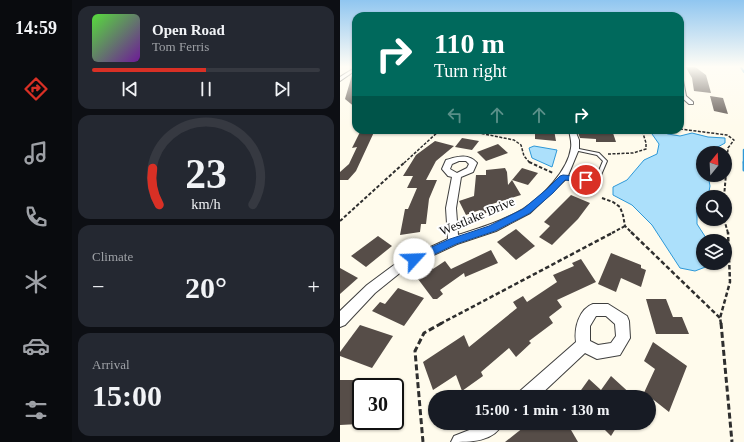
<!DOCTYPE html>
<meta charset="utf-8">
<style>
:root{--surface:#171b24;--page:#242831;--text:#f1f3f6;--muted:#9ea1a6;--line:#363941;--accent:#d93025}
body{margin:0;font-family:"Times New Roman",serif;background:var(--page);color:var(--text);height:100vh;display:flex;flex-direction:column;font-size:15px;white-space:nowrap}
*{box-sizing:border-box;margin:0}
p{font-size:13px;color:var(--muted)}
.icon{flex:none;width:22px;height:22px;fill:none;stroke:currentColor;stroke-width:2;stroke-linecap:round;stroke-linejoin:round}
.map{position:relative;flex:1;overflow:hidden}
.side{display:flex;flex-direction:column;gap:6px;padding:6px;background:#0d0f14;width:268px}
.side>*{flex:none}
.banner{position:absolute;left:12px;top:12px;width:332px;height:122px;border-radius:12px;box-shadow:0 1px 3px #0004;background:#00695c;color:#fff;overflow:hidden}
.needle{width:26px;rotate:18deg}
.tools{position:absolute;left:356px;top:146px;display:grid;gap:8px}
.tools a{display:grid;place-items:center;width:36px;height:36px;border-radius:50%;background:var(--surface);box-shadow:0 1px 3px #0004;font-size:20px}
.speed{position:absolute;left:12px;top:378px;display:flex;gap:8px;font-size:20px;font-weight:700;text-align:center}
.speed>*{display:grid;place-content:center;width:52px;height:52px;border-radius:50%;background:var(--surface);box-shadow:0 1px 3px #0004;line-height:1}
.speed .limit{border:2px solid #111;border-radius:6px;background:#fff;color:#111}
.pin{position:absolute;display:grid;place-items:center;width:34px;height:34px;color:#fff;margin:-17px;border:2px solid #fff;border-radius:50%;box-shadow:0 1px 4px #0007}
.me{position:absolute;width:44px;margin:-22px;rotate:65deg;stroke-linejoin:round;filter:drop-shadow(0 0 3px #0008)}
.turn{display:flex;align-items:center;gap:14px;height:84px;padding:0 16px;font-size:18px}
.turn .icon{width:52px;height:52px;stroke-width:2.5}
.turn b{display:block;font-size:28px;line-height:34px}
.lanes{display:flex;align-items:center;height:38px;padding:0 16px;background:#0003;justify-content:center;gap:20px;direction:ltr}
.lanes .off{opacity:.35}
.big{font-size:30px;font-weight:600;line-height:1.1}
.side .card{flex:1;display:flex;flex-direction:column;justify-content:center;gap:6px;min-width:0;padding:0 14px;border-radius:12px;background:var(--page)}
.side .dial{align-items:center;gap:0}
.dial svg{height:104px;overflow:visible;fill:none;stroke:var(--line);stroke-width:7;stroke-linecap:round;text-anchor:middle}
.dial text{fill:var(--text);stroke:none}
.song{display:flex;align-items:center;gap:12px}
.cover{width:48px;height:48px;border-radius:6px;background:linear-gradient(135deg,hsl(110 70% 55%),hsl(280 70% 35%))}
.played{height:4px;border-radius:2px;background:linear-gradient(90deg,var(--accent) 50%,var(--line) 50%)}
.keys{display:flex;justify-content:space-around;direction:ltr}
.heat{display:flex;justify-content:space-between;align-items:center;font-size:22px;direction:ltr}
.trip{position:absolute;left:88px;top:390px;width:228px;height:40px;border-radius:20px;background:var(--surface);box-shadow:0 1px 3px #0004;font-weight:600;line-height:40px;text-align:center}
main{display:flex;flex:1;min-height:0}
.menu{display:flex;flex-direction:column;width:72px;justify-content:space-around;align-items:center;background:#090b0e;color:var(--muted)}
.menu .icon{width:28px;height:28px}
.menu .current{color:var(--accent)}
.menu b{font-size:18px;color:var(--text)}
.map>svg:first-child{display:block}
</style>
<main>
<nav class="menu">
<b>14:59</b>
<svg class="icon current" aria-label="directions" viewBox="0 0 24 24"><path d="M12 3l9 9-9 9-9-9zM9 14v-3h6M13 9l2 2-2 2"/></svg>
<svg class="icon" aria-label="music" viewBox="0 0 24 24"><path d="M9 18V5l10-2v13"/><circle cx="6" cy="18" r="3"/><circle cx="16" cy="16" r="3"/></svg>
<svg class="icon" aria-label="phone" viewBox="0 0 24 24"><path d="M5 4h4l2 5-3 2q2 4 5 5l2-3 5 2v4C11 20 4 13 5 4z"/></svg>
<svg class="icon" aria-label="climate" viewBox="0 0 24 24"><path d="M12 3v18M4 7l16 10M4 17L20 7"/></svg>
<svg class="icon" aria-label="car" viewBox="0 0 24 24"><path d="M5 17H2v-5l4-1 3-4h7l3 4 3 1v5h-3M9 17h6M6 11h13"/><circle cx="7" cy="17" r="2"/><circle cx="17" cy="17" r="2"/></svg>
<svg class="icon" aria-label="filters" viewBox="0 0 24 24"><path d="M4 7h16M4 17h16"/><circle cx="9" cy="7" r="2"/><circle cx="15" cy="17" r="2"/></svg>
</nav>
<section class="side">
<div class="card">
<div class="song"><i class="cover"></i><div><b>Open Road</b><p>Tom Ferris</p></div></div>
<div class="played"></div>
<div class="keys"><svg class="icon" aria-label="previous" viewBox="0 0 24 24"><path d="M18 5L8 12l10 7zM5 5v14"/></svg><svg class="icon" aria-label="pause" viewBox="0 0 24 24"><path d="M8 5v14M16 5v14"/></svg><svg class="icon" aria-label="next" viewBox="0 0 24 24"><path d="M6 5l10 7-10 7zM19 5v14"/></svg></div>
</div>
<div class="card dial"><svg viewBox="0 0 100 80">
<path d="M14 69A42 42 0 1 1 86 69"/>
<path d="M14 69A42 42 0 0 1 9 41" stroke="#d93025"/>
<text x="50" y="56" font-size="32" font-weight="700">23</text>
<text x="50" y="72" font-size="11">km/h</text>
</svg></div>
<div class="card"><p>Climate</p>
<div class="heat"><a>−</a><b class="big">20°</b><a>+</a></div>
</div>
<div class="card"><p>Arrival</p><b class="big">15:00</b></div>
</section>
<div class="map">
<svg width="404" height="442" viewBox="0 0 404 442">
<rect width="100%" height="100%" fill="#fffbec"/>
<g fill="#ace0fb" stroke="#2d98d8">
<polygon points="320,131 328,134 340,136 352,133 368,137 385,138 385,143 367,153 363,153 363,175 368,175 370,186 368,197 363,197 363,202 357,207 357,224 368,241 363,241 363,263 376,263 355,271 340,268 312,225 292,205 273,195 273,187 287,180 304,160 317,154 319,144 312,134 315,132"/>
<polygon points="194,146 217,150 212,167 192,158 189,148"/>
</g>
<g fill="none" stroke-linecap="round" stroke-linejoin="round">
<polyline stroke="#2d98d8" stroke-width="2" points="400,66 404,72"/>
<polyline stroke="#2d98d8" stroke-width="2.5" points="404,150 404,163"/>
<polyline stroke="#2d98d8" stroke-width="3" points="404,162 404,170"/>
</g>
<g fill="#564d48">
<polygon points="345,66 354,66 366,75 371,93 354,91 352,78"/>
<polygon points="16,72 16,108 5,99 12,75"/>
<polygon points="370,96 383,98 388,114 374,111"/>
<polygon points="21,130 35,130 16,171 8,180 0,180 0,172 9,164 17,147 12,148"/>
<polygon points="195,130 214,130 216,141 195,139"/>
<polygon points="237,130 272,130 276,142 256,142 256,139 240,138"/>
<polygon points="122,138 139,141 132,150 115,147"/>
<polygon points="95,141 114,146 96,161 86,180 97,180 89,199 86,224 81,224 80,232 60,235 65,209 68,209 77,188 67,188 73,176 63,176 76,155"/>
<polygon points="158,144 168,153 146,161 137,152"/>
<polygon points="165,168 167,172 168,185 172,180 181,195 152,204 156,210 143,214 140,210 126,215 119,201 134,196 136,175 146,175 146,170"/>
<polygon points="182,168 198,173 188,185 172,180"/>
<polygon points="231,195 250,203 238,219 212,245 199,237 210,226 204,222"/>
<polygon points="176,229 195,246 176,260 157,242"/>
<polygon points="38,236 52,246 26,267 11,256"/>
<polygon points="151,250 158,263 125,277 124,273 100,290 103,294 97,299 93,299 75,275 90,265 93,269 105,261 111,269"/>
<polygon points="271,253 301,265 301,268 306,270 301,287 281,278 276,292 258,284"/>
<polygon points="241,259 256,282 217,300 222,307 209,317 213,323 189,341 191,343 176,357 169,348 141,372 143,376 122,391 116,375 93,390 83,362 124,335 129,347 177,308 173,302 183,296 187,302 217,282 213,275 234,266 232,263"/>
<polygon points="0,268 18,278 0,294"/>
<polygon points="58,288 84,298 64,326 32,311 40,302 45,304"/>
<polygon points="306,299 326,299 333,317 342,317 349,334 316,334"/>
<polygon points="20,325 53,336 32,368 0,356 0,352"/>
<polygon points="313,342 347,366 329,412 310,397 302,397 315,369 304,361"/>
<polygon points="271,376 294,397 236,397 249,379 261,390"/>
<polygon points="0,380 21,380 21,417 19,424 0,425"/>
<polygon points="189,423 227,423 238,442 165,442"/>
<polygon points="258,423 279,423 271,436"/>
</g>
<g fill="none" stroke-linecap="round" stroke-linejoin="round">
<g stroke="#3f3f3f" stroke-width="2">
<polygon id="service" points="234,148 259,153 267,161 261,175 246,181 221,179 221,177 223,177 246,179 258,173 263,161 257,155 234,150"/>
</g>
<g stroke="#3f3f3f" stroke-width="2">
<g id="minor">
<polygon points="16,67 16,70 0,81 0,77"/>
<polygon points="340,78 343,80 346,96 353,102 353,104 349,104 340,96"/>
<path d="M229,130H235L239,140V149L227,178L190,213L156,231L117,244L66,268L35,293L5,325L0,327V311L27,285L58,262L108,239L106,208L112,177L108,176L102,169L106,160C117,157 128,153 137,163L133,172L121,177L116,208L118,235C140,228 163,221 183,209C202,197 228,171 231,148C232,142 230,136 229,130ZM119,161H126L129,164L127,168L117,173L110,169L112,164Z"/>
<path d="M253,304H268L287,316L289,321L290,338L280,355L257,359L245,353L198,397H178L180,391L236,342C234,328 239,309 253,304ZM256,316H266L275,324L276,336L271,343L258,345L250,341V326Z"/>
<path d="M142,423H163C154,442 131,442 111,442L114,436L137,427Z"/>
</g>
</g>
<g stroke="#2e2e2e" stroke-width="1.5" stroke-dasharray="3 1.5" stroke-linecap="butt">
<polyline points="340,129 387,135 394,140 388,148 387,163"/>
<polyline points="124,130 174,140 181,145 184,156 190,163"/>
<polyline points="298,130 302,132"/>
<polyline points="268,154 293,153 306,149 306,143 302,130"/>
<polyline points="64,163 100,130"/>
</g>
<g stroke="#2e2e2e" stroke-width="2" stroke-dasharray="3.5 2" stroke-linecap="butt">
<polyline points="189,162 213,173"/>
<polyline points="384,197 387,162"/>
<polyline points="262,198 273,202 280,207 283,215 285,226 292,233"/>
<polyline points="384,219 388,233"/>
<polyline points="0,221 65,162"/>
<polyline points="272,233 285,226"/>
</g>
<g stroke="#2e2e2e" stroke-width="2.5" stroke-dasharray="4.5 2.5" stroke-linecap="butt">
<polyline points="291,232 380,318"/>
<polyline points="100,324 274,232"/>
<polyline points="381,324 380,318 390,282 388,232"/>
</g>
<g stroke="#2e2e2e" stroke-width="3" stroke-dasharray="6 3" stroke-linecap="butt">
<polyline points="381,323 392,442"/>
<polyline points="83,442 75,351 84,333 102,323"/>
</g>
<use href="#service" fill="#fff" fill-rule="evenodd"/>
<use href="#minor" fill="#fff" fill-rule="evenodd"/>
</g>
<linearGradient id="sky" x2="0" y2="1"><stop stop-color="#90c6f0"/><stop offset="0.52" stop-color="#fffdf6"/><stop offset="1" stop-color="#fffdf6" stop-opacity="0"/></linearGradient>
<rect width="404" height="128" fill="url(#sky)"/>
<polygon fill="#1a73e8" stroke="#114b97" points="223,175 246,177 250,180 246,182 225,180 213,193 190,213 155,231 116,244 78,262 74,263 71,262 69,259 71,256 110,239 149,226 183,209 207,189 220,176"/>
<g text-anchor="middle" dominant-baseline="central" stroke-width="4" stroke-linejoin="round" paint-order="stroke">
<g font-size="13" fill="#0c0c0c" stroke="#fff">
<text transform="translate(137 216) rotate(-23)">Westlake Drive</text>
</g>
</g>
</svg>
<div class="tools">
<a><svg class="needle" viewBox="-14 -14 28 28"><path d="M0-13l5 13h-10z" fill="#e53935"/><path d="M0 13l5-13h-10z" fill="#9ea1a6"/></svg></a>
<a><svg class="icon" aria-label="search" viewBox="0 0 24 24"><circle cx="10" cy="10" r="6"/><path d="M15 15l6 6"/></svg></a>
<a><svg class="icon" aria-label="layers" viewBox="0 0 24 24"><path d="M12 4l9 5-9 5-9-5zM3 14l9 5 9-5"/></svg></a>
</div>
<div class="speed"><div class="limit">30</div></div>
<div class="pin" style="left:246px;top:180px;background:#d93025"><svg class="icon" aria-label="arrive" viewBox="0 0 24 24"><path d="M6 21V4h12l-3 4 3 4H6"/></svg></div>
<svg class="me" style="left:74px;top:259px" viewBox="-20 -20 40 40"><circle r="19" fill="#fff"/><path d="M0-13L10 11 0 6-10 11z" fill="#1a73e8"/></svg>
<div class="trip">15:00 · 1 min · 130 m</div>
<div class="banner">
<div class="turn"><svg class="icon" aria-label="right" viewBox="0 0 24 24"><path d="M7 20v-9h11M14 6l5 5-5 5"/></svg><div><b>110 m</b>Turn right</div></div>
<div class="lanes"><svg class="icon off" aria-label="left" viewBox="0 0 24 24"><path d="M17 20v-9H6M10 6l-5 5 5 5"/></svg><svg class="icon off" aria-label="ahead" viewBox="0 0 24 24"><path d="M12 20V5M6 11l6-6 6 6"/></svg><svg class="icon off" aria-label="ahead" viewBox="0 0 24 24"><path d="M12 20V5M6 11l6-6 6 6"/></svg><svg class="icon" aria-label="right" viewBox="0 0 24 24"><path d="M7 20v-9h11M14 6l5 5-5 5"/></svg></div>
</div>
</div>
</main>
